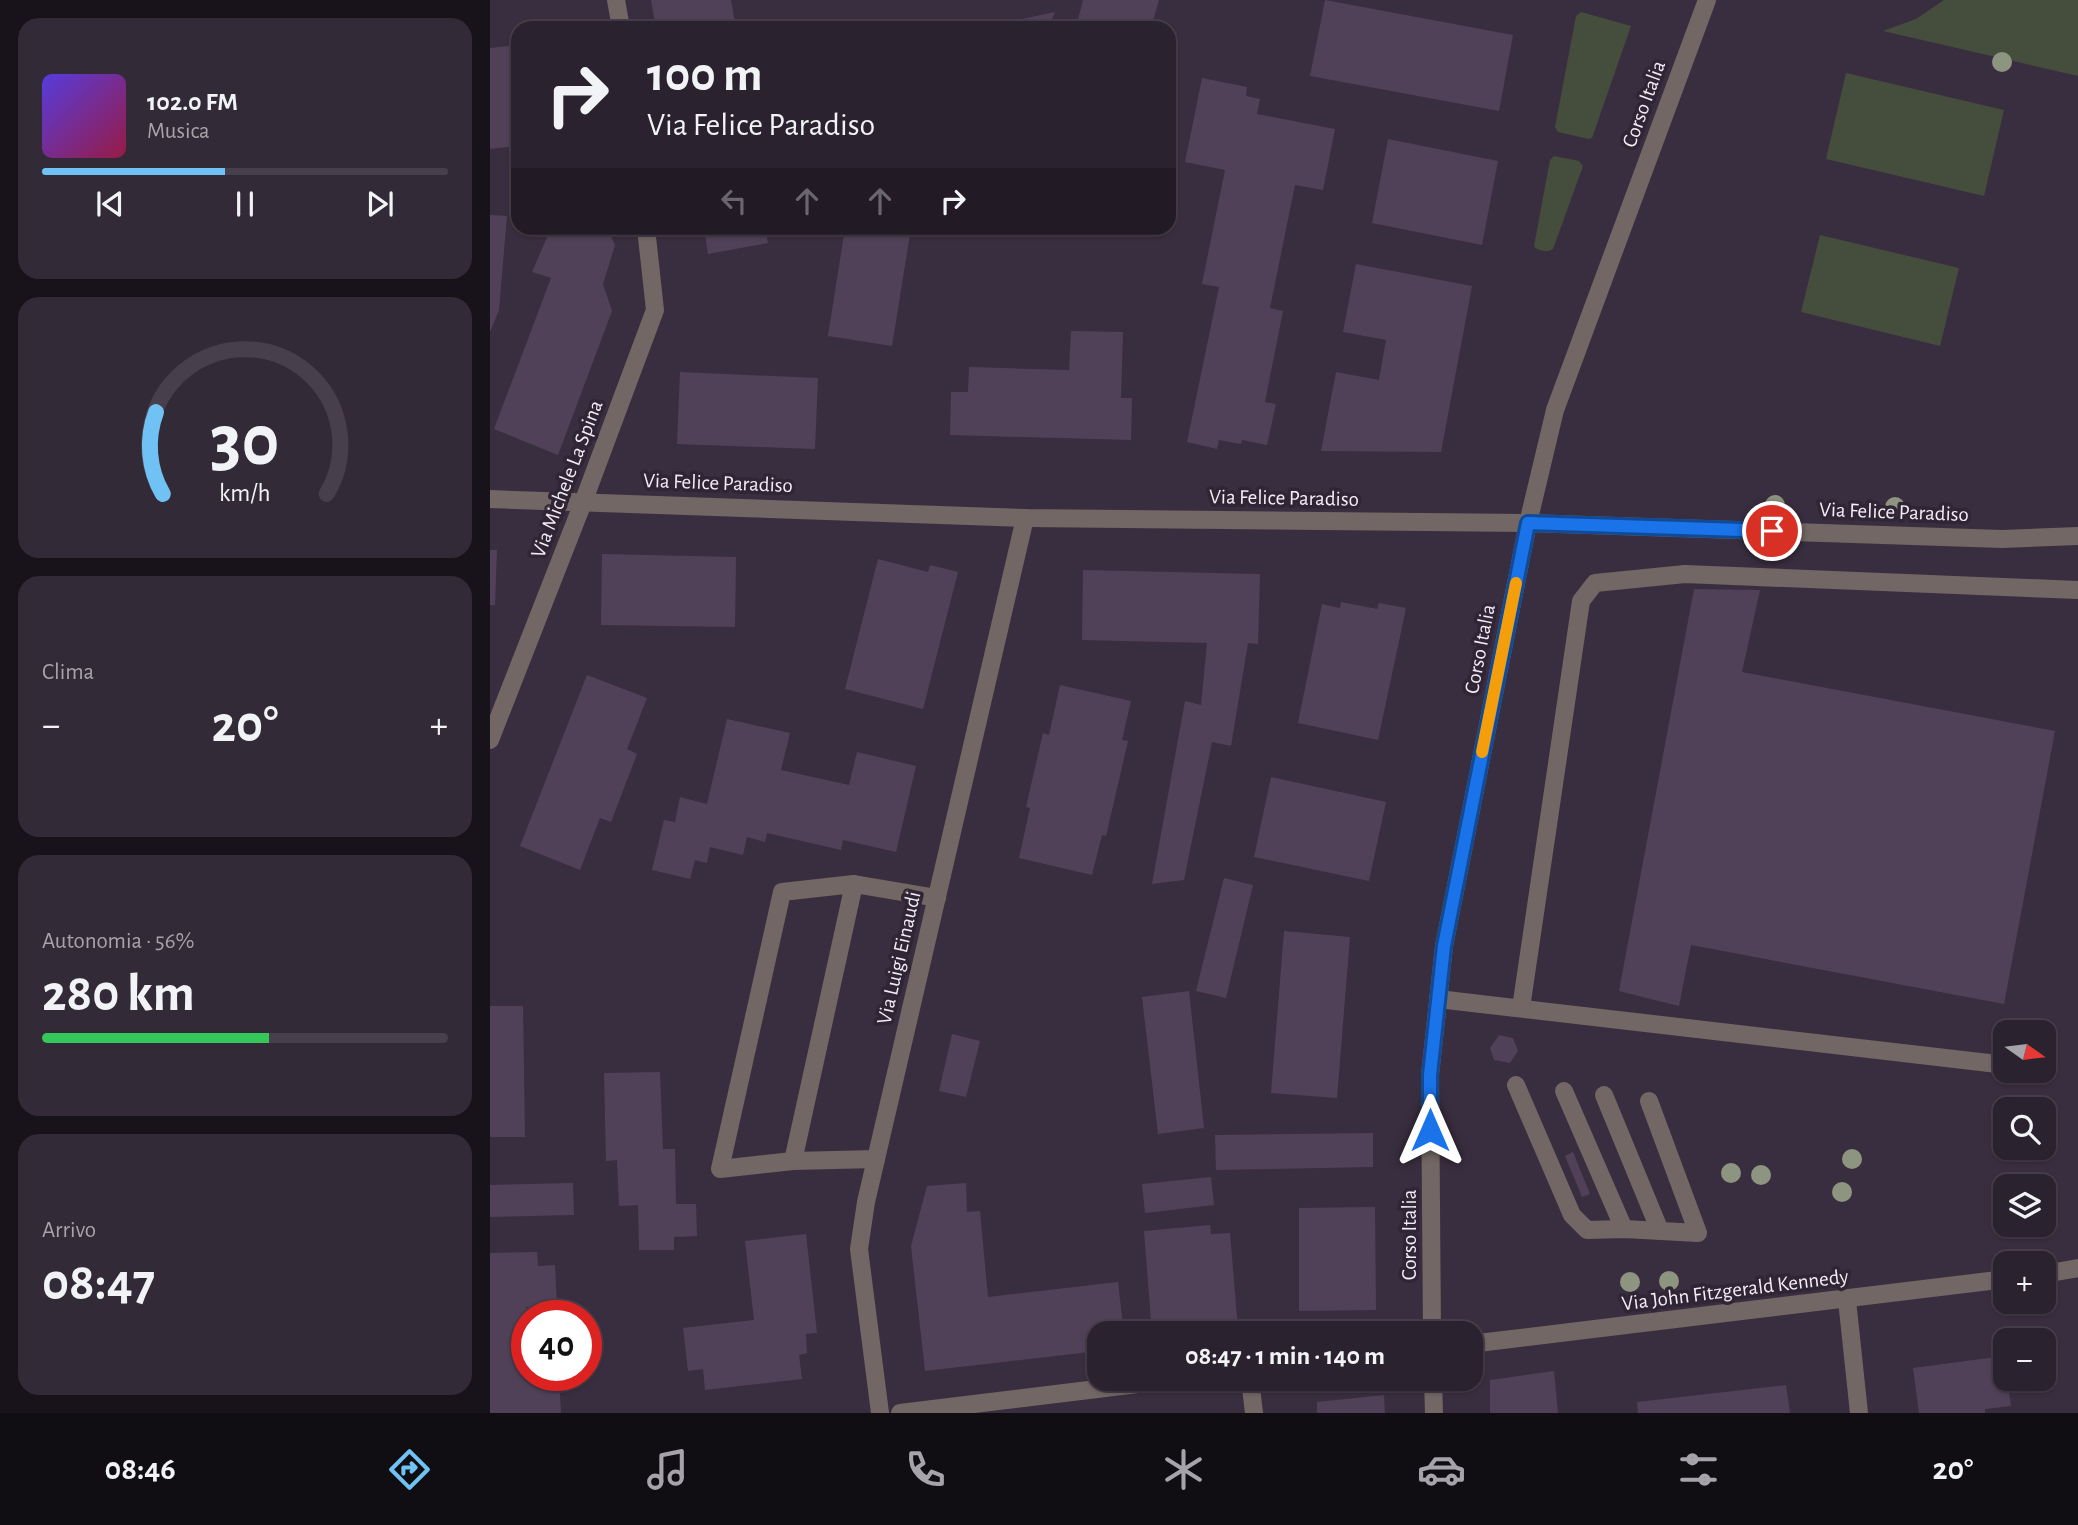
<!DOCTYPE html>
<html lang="it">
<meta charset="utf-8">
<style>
:root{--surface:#2b222f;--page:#332a37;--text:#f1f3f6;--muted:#a6a4aa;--line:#473f4b;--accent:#70c2f4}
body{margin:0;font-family:"Alegreya Sans",sans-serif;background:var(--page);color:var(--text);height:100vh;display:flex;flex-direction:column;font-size:26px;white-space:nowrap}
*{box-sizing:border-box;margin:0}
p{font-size:23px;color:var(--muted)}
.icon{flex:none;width:38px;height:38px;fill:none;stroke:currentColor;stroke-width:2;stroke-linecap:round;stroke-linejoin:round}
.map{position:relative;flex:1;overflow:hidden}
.drawer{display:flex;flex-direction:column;gap:18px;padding:18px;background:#18131a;width:490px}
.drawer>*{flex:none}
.top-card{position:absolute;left:21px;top:21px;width:665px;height:214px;border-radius:21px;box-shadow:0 2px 5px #0004,0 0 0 2px var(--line);background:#2b222f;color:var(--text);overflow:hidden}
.needle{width:46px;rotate:104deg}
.controls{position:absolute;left:1503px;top:1020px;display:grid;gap:14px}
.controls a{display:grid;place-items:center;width:63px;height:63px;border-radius:14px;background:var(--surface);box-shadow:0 2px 5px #0004,0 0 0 2px var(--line);font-size:35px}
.speed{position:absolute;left:21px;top:1300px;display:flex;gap:14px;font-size:35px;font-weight:700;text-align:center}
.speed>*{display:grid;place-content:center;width:91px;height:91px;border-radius:50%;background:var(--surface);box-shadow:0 2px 5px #0004,0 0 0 2px var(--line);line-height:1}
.speed .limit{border:10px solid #d22;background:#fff;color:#111}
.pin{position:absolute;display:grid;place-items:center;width:60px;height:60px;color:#fff;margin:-30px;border:4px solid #fff;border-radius:50%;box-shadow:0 2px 7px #0007}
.me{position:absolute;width:77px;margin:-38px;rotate:0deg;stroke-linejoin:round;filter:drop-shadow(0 0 5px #0008)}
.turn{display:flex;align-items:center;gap:24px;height:147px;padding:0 21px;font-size:32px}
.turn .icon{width:91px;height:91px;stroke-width:2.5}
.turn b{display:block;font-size:49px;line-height:60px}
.lanes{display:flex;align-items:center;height:66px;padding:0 21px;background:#0003;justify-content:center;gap:35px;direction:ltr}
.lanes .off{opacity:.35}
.big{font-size:52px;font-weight:700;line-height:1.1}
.drawer .tile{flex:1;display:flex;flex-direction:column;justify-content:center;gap:10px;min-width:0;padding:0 24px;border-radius:21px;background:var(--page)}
.drawer .dial{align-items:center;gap:0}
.dial svg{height:182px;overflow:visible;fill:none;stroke:var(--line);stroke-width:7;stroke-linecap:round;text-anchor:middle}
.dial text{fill:var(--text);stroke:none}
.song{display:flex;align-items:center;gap:21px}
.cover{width:84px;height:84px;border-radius:10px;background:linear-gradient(135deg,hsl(250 70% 55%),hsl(340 70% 35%))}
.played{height:7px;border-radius:4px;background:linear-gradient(90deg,var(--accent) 45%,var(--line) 45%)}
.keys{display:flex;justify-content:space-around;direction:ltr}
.heat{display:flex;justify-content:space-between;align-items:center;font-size:38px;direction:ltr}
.charge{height:10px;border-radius:5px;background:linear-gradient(90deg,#34c759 56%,var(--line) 0)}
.trip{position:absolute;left:597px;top:1321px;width:396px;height:70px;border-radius:21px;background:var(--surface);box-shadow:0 2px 5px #0004,0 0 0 2px var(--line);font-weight:700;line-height:70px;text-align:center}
.dock{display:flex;height:112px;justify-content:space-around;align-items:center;background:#110e13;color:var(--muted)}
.dock .icon{width:49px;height:49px}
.dock .current{color:var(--accent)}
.dock b{font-size:32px;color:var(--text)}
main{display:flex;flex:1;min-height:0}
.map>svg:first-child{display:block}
</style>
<main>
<section class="drawer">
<div class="tile">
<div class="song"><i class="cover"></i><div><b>102.0 FM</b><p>Musica</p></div></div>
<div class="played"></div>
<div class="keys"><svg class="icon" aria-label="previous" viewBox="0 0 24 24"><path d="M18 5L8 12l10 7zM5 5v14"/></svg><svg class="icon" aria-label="pause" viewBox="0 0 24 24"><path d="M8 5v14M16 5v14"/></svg><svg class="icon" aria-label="next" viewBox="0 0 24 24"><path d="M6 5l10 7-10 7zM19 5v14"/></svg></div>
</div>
<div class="tile dial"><svg viewBox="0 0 100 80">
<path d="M14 69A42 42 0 1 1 86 69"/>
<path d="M14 69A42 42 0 0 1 11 33" stroke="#70c2f4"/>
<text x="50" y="56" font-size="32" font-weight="700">30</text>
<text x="50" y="72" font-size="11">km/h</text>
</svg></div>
<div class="tile"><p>Clima</p>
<div class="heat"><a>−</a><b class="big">20°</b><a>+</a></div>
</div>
<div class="tile"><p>Autonomia · 56%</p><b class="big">280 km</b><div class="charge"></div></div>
<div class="tile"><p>Arrivo</p><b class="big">08:47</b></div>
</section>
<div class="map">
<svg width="1588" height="1413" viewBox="0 0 1588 1413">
<rect width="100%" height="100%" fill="#392e3f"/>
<g fill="#454d3c">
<polygon points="1454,0 1588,0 1588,76 1393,31 1426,19"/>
<polygon points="1091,12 1141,26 1102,138 1099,139 1068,132 1065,127 1086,16"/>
<polygon points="1356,73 1514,110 1494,196 1336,159"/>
<path d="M1064,156L1089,161L1093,166L1063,249C1058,253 1047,251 1044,246L1060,160Z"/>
<polygon points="1330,235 1469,268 1450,346 1311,312"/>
</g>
<g fill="#504158">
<polygon points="161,0 241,0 246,28 166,28"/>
<polygon points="593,0 669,0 661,28 586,28"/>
<polygon points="835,0 1023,35 1009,111 820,76"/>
<polygon points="565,12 558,28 494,28 494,27"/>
<polygon points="28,45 28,146 0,149 0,48"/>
<polygon points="712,78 757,87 756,96 770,99 767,114 845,129 833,190 805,185 780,308 793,311 775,402 786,404 777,445 752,440 751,444 729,440 727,449 697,442 729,287 712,284 735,170 695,162"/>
<polygon points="898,139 1008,161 992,245 882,223"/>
<polygon points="0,215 17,216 9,310 0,332"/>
<polygon points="61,228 117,228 125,245 113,284 122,311 68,455 4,429 61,278 42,272"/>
<polygon points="214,228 275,228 278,243 218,254"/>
<polygon points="355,228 421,228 402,346 338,336"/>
<polygon points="866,264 982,286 951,452 831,451 846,372 889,380 896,340 853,332"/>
<polygon points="581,331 633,332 631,398 642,398 641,440 460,435 461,392 478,392 479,367 579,370"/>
<polygon points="190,372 328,378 325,449 187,444"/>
<polygon points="0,550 7,550 5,605 0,605"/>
<polygon points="112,554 246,557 245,627 111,625"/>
<polygon points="388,559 438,572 440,565 468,572 433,709 355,689"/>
<polygon points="593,570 770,574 768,644 758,643 741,746 722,742 694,880 662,884 695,701 711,705 717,643 592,640"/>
<polygon points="1204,589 1270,590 1252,672 1565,731 1514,1004 1201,945 1189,1006 1129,991"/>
<polygon points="851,602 887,609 889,603 916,608 888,740 808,723 832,604 850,608"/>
<polygon points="97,675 157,698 137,749 147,754 121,822 110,818 90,870 30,846"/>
<polygon points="570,685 641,701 632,740 638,741 616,836 612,835 602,875 529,858 540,808 536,807 553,733 559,735"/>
<polygon points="237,719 300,733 291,770 359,785 367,752 426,766 406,852 353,840 351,850 277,833 275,842 257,837 253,855 220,847 217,863 205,860 200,879 162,870 174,820 185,822 190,797 217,804"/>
<polygon points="781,777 896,802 879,881 764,857"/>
<polygon points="734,878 763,885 736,998 706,991"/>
<polygon points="794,931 860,937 847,1098 781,1093"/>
<polygon points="699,991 714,1128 668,1134 652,997"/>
<polygon points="0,1006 33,1006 35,1137 0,1137"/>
<polygon points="462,1034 490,1041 476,1097 449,1091"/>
<polygon points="1009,1035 1023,1038 1028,1051 1020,1063 1004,1060 1000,1048"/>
<polygon points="170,1072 173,1149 185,1149 186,1204 206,1204 207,1236 184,1237 184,1250 149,1250 148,1205 129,1206 127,1160 116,1161 114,1073"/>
<polygon points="883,1133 883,1167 726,1170 725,1135"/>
<polygon points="1083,1152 1100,1194 1092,1197 1075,1156"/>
<polygon points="721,1177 724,1205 655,1213 652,1184"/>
<polygon points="83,1183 84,1215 0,1217 0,1185"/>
<polygon points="476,1183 477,1212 490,1211 498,1297 628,1282 634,1334 609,1334 609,1351 435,1371 421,1246 437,1186"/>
<polygon points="885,1207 886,1310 809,1311 809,1208"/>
<polygon points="720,1225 721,1234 740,1233 748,1329 662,1334 654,1231"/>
<polygon points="316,1234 327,1333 316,1334 317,1353 309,1355 312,1379 215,1390 213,1369 198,1371 193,1328 264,1320 255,1241"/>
<polygon points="47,1252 48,1266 65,1265 67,1306 36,1307 37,1376 69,1376 71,1413 0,1413 0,1253"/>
<polygon points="1514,1356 1521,1406 1495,1409 1495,1413 1429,1413 1423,1368"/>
<polygon points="1064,1371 1068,1413 1000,1413 1000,1380"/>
<polygon points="1296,1385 1300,1413 1148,1413 1147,1402"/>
<polygon points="894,1395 895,1413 827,1413 827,1402"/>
</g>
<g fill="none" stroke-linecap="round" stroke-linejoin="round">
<g stroke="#726764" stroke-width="18">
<polyline points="126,0 131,28"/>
<polyline points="0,499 535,518 1038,523 1512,539 1588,536"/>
<polyline points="0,740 94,500 165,310 156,228"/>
<polyline points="948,999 1516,1065"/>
<polyline points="1031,1008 1091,601 1105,583 1195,574 1588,590"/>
<polyline points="1026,1085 1082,1215 1097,1230 1134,1229 1208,1233 1159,1101"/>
<polyline points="1074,1091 1134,1229"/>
<polyline points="1114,1095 1170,1231"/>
<polyline points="386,1159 303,1161 230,1169 292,892 364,884 447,898"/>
<polyline points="303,1161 364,884"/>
<polyline points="1554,1274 1588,1268"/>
<polyline points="1357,1300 1369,1413"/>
<polyline points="942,1334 940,1075 954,946 1038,523 1065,410 1217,0"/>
<polyline points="980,1344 1516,1279"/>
<polyline points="760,1379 764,1413"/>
<polyline points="943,1379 944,1413"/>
<polyline points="390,1413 369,1249 376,1202 535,518"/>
<polyline points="410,1413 689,1379"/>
</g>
</g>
<g fill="#8d9480">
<circle cx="1512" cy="62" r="10"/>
<circle cx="1285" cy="505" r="10"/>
<circle cx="1405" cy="507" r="10"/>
<circle cx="1362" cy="1159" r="10"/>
<circle cx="1241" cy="1173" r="10"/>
<circle cx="1271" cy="1175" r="10"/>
<circle cx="1352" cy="1192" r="10"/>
<circle cx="1179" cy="1281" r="10"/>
<circle cx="1140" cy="1282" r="10"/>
</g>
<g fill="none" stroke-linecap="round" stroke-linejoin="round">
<g stroke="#114b97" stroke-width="18">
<polyline id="route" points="940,1130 940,1075 954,946 1038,523 1282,531"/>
</g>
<use href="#route" stroke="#1a73e8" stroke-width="12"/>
<polyline stroke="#f59e0b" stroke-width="12" points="992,752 1026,583"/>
</g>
<g text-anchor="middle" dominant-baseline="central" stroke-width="7" stroke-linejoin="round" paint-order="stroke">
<g font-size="21" fill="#f3ecf7" stroke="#2f2535">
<text transform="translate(1154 104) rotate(-70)">Corso Italia</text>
<text transform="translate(77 479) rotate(-69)">Via Michele La Spina</text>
<text transform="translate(228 483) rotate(2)">Via Felice Paradiso</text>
<text transform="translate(794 498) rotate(1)">Via Felice Paradiso</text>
<text transform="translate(1404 512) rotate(2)">Via Felice Paradiso</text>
<text transform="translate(990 649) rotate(-79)">Corso Italia</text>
<text transform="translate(409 958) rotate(-77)">Via Luigi Einaudi</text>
<text transform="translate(919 1235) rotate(-90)">Corso Italia</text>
<text transform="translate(1245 1290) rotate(-7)">Via John Fitzgerald Kennedy</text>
</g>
</g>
</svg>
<div class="controls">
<a><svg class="needle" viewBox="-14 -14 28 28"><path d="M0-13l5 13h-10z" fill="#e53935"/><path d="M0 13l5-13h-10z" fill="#a6a4aa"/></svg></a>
<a><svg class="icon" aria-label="search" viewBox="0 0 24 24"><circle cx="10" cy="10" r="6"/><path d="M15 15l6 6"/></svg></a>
<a><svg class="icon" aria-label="layers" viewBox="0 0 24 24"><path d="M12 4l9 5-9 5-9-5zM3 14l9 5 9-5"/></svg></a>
<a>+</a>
<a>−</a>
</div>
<div class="speed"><div class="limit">40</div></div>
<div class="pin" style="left:1282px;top:531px;background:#d93025"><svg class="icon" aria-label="arrive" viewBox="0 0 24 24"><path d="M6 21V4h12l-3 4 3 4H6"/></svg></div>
<svg class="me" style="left:940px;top:1130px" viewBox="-20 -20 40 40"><path d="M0-17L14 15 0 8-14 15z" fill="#1a73e8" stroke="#fff" stroke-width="4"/></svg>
<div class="trip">08:47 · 1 min · 140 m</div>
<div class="top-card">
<div class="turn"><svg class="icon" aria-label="right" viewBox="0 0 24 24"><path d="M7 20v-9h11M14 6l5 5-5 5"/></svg><div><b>100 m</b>Via Felice Paradiso</div></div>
<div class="lanes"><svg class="icon off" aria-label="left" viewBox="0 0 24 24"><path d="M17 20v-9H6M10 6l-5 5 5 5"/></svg><svg class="icon off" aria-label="ahead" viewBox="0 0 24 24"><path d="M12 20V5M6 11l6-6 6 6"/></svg><svg class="icon off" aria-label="ahead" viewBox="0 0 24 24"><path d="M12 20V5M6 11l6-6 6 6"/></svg><svg class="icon" aria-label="right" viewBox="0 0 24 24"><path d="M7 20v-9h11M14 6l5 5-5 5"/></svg></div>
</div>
</div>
</main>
<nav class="dock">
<b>08:46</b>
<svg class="icon current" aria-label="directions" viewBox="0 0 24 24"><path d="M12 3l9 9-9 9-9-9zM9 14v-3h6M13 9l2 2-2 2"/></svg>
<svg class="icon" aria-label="music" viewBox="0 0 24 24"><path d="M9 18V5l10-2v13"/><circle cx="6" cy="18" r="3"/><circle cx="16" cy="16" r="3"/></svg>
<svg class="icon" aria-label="phone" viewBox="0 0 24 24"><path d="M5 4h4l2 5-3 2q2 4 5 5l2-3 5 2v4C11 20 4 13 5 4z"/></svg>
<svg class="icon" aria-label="climate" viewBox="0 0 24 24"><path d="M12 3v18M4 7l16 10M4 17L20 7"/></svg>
<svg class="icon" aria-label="car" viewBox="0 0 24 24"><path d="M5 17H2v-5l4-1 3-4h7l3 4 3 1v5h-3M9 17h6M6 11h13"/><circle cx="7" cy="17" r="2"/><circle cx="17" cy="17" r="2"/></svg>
<svg class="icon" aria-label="filters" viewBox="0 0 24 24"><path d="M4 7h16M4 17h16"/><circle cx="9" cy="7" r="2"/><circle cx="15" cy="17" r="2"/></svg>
<b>20°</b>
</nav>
